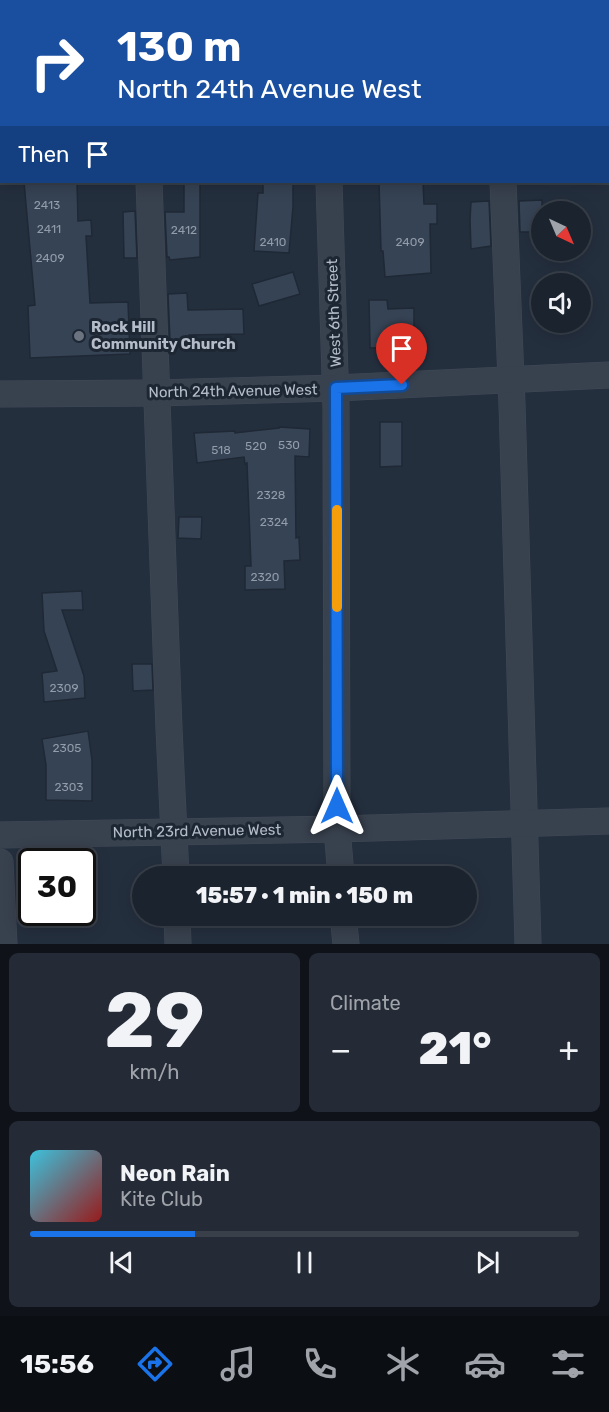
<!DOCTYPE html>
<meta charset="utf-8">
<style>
:root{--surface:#1b232e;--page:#242b36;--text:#f1f3f6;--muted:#a0a4aa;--line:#39404a;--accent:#1a73e8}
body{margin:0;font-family:Rubik,sans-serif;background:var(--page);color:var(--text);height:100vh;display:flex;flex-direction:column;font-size:22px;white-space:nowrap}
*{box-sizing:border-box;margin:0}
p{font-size:20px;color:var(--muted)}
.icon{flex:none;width:33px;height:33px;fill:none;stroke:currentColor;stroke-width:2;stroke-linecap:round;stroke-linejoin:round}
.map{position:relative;height:944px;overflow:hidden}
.details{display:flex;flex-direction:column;gap:9px;padding:9px;background:#0f1319;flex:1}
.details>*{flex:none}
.guide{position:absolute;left:0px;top:0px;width:609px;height:183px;box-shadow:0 3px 15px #0003,0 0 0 2px var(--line);background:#1a4fa0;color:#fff;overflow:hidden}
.needle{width:39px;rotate:136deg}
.tools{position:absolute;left:531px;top:201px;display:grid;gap:12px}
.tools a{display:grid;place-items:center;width:60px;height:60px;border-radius:50%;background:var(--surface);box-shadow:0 3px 15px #0003,0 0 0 2px var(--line);font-size:30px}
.speed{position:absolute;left:18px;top:848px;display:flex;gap:12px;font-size:30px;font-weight:700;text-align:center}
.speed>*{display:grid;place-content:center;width:78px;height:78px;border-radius:50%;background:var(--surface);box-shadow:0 3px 15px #0003,0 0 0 2px var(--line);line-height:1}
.speed .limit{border:3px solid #111;border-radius:9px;background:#fff;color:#111}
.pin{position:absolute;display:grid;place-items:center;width:51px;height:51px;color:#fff;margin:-62px -26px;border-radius:50% 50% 50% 0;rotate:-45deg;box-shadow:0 0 6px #0007}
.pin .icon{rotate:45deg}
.me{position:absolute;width:66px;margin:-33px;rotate:0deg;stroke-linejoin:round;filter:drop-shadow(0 0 4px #0008)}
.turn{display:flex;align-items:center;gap:21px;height:126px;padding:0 18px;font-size:27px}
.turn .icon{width:78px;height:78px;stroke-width:2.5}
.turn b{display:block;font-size:42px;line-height:51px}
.then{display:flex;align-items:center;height:57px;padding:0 18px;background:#0003;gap:12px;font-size:22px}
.big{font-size:45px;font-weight:800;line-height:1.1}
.details .card{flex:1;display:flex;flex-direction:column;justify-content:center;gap:9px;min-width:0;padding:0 21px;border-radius:9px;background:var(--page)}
.details .dial{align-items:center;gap:0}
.dial b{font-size:78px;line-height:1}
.song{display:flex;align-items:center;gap:18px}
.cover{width:72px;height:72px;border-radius:9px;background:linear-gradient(135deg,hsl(190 70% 55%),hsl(0 70% 35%))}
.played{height:6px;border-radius:3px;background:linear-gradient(90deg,var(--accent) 30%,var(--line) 30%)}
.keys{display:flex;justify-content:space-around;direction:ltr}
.heat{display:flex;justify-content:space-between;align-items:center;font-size:33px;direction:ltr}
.details .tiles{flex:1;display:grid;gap:9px;grid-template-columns:1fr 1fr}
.card:last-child{grid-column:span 2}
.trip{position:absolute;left:132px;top:866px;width:345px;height:60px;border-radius:30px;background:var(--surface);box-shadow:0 3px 15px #0003,0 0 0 2px var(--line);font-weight:800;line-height:60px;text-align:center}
.dock{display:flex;height:96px;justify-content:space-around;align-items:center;background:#0b0e12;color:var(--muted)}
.dock .icon{width:42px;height:42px}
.dock .on{color:var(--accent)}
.dock b{font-size:27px;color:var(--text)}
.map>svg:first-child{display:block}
</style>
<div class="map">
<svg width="609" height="944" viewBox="0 0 609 944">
<rect width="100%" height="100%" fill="#242f3e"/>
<g fill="#364354" stroke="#1f2835" stroke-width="1.5">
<polygon points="24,182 77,182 78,221 91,220 92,236 86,236 90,303 128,302 130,354 30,358 28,306 35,305"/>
<polygon points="184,182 200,182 200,257 170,260 169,257 167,257 165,212 184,212"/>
<polygon points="263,182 293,182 293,207 289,253 254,251 258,193 263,193"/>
<polygon points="379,182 423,182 424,204 437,204 437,224 430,224 431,273 385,277 383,251 381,251"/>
<polygon points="542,200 542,232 520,232 519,201"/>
<polygon points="489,201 491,246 471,249 470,220 471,202"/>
<polygon points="135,211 137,258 124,258 123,212"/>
<polygon points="293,272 300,294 259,306 252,284"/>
<polygon points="187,293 188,310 243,309 244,334 189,335 189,339 170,340 168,294"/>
<polygon points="369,300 387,300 388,309 414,308 414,347 370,348"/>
<polygon points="380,422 402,422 402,466 380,467"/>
<polygon points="279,427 310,429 309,457 295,456 296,538 299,537 300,560 284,561 285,589 245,590 245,566 251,566 247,463 245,464 244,457 197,463 194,433 235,431 235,433 279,428"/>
<polygon points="179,517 202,517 201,539 178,538"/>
<polygon points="82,591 83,610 62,610 84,676 85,698 44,702 42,673 57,671 44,631 42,593"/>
<polygon points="132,664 152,664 153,690 133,691"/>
<polygon points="88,731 92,760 92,801 46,800 46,765 42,739"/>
</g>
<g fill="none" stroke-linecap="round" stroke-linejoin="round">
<g stroke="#414a57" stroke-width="27">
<g id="minor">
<polyline points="143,0 143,2"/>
<polyline points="323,0 323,2"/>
<polyline points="496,0 496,2"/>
<polyline points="149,182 169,729 176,876"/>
<polyline points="329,182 336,408 337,829 341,876"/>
<polyline points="503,182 512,404 528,944"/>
<polyline points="0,394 157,393 336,388 609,375"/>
<polyline points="0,835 337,829 609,821"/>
<polyline points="0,862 4,944"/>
<polyline points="177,915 178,944"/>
<polyline points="343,915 346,944"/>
</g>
</g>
<use href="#minor" stroke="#38414e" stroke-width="26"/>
</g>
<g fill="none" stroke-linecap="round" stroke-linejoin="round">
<g stroke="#114b97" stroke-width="15">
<polyline id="route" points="337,806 336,388 402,385"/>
</g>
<use href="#route" stroke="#1a73e8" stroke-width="10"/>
<polyline stroke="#f59e0b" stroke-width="10" points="337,510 337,607"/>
</g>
<circle fill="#6b7280" stroke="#1d2633" stroke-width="2" cx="79" cy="336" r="6"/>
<g text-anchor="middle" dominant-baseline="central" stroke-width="6" stroke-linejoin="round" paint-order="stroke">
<g font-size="12" fill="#929caa">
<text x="47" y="205">2413</text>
<text x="49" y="229">2411</text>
<text x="184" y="230">2412</text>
<text x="273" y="242">2410</text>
<text x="410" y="242">2409</text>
<text x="50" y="258">2409</text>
<text x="289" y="445">530</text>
<text x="256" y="446">520</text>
<text x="221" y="450">518</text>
<text x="271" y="495">2328</text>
<text x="274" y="522">2324</text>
<text x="265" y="577">2320</text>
<text x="64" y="688">2309</text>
<text x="67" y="748">2305</text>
<text x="69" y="787">2303</text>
</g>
<g font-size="15" fill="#b4bcc9" stroke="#1d2633">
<text transform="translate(334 313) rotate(-92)">West 6th Street</text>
<text transform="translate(233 391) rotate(-1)">North 24th Avenue West</text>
<text transform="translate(197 831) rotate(-1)">North 23rd Avenue West</text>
</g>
<g font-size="15" font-weight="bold" fill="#b4bcc9" stroke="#1d2633" text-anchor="start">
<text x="91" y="327">Rock Hill<tspan x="91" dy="17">Community Church</tspan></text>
</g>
</g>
</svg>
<div class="tools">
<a><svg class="needle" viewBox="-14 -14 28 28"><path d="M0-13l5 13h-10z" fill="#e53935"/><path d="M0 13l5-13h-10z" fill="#a0a4aa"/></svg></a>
<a><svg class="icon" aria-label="sound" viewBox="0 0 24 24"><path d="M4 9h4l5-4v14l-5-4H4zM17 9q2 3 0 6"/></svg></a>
</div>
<div class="speed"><div class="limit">30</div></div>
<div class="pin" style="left:402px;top:385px;background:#d93025"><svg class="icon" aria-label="arrive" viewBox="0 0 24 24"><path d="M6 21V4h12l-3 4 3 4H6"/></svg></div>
<svg class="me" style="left:337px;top:806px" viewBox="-20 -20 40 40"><path d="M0-17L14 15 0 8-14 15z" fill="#1a73e8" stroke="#fff" stroke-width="4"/></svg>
<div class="trip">15:57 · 1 min · 150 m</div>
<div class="guide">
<div class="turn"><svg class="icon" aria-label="right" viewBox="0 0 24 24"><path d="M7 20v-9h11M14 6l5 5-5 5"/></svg><div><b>130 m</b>North 24th Avenue West</div></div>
<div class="then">Then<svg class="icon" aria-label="arrive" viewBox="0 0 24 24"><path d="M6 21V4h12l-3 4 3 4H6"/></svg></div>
</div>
</div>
<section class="details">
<div class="tiles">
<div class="card dial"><b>29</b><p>km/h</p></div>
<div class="card"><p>Climate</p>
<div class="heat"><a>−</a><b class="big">21°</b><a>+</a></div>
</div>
<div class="card">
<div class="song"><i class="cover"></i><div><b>Neon Rain</b><p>Kite Club</p></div></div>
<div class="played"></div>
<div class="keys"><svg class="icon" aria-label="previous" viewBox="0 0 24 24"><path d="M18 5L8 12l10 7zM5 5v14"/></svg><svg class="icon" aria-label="pause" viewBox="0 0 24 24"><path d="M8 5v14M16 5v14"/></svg><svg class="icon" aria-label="next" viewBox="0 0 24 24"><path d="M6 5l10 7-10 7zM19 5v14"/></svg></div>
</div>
</div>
</section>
<nav class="dock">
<b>15:56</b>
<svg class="icon on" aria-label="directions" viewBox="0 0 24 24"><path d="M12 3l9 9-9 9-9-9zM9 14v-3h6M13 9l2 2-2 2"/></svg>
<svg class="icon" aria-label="music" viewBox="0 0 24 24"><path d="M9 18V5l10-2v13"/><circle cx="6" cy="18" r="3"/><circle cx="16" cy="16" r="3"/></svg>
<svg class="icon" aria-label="phone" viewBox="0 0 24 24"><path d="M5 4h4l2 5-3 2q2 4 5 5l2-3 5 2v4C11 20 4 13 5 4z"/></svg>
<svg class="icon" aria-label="climate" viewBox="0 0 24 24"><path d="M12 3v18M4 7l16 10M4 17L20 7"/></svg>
<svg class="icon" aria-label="car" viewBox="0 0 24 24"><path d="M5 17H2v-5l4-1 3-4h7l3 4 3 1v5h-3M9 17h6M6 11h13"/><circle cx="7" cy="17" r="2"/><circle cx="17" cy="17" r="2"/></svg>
<svg class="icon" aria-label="filters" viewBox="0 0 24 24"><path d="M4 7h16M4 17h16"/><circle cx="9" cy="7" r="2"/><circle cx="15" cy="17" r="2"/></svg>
</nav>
